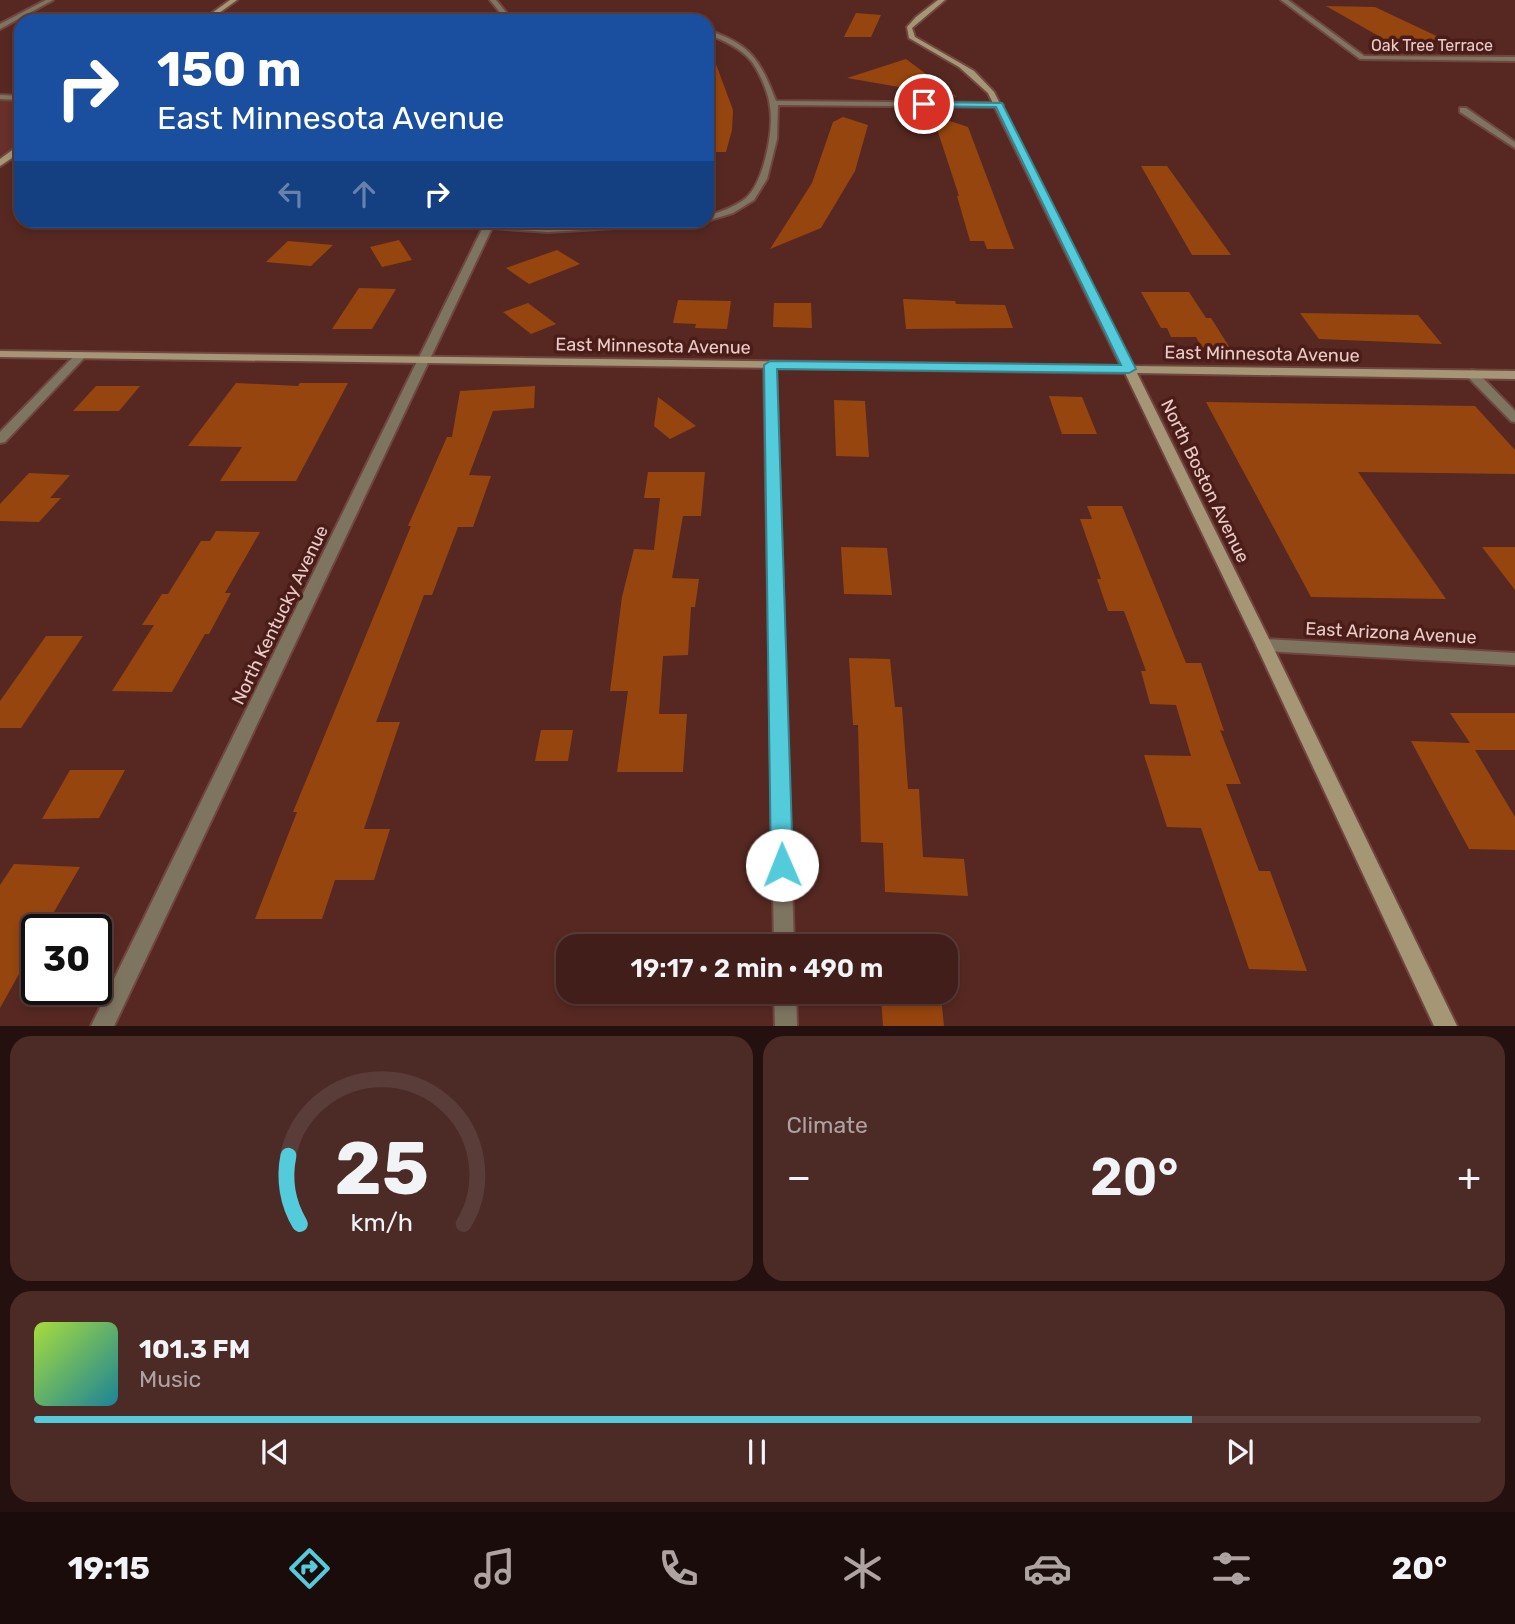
<!DOCTYPE html>
<meta charset="utf-8">
<style>
:root{--surface:#411e1a;--page:#4c2b27;--text:#f1f3f6;--muted:#aea2a2;--line:#5a3c39;--accent:#53cbdb}
body{margin:0;font-family:Rubik,sans-serif;background:var(--page);color:var(--text);height:100vh;display:flex;flex-direction:column;font-size:26px;white-space:nowrap}
*{box-sizing:border-box;margin:0}
p{font-size:23px;color:var(--muted)}
.icon{flex:none;width:38px;height:38px;fill:none;stroke:currentColor;stroke-width:2;stroke-linecap:round;stroke-linejoin:round}
.map{position:relative;height:1026px;overflow:hidden}
.sheet{display:flex;flex-direction:column;gap:10px;padding:10px;background:#24100e;flex:1}
.sheet>*{flex:none}
.banner{position:absolute;left:14px;top:14px;width:700px;height:214px;border-radius:21px;box-shadow:0 4px 10px #0003,0 0 0 2px var(--line);background:#1a4fa0;color:#fff;overflow:hidden}
.speed{position:absolute;left:21px;top:914px;display:flex;gap:14px;font-size:35px;font-weight:700;text-align:center}
.speed>*{display:grid;place-content:center;width:91px;height:91px;border-radius:50%;background:var(--surface);box-shadow:0 4px 10px #0003,0 0 0 2px var(--line);line-height:1}
.speed .limit{border:4px solid #111;border-radius:10px;background:#fff;color:#111}
.pin{position:absolute;display:grid;place-items:center;width:60px;height:60px;color:#fff;margin:-30px;border:4px solid #fff;border-radius:50%;box-shadow:0 2px 7px #0007}
.me{position:absolute;width:77px;margin:-38px;rotate:359deg;stroke-linejoin:round;filter:drop-shadow(0 0 5px #0008)}
.turn{display:flex;align-items:center;gap:24px;height:147px;padding:0 28px;font-size:32px}
.turn .icon{width:91px;height:91px;stroke-width:2.5}
.turn b{display:block;font-size:49px;line-height:60px}
.lanes{display:flex;align-items:center;height:66px;padding:0 28px;background:#0003;justify-content:center;gap:35px;direction:ltr}
.lanes .off{opacity:.35}
.big{font-size:52px;font-weight:600;line-height:1.1}
.sheet .tile{flex:1;display:flex;flex-direction:column;justify-content:center;gap:10px;min-width:0;padding:0 24px;border-radius:21px;background:var(--page)}
.sheet .dial{align-items:center;gap:0}
.dial svg{height:182px;overflow:visible;fill:none;stroke:var(--line);stroke-width:7;stroke-linecap:round;text-anchor:middle}
.dial text{fill:var(--text);stroke:none}
.song{display:flex;align-items:center;gap:21px}
.cover{width:84px;height:84px;border-radius:10px;background:linear-gradient(135deg,hsl(80 70% 55%),hsl(190 70% 35%))}
.played{height:7px;border-radius:4px;background:linear-gradient(90deg,var(--accent) 80%,var(--line) 80%)}
.keys{display:flex;justify-content:space-around;direction:ltr}
.heat{display:flex;justify-content:space-between;align-items:center;font-size:38px;direction:ltr}
.sheet .tiles{flex:1;display:grid;gap:10px;grid-template-columns:1fr 1fr}
.tile:last-child{grid-column:span 2}
.trip{position:absolute;left:556px;top:934px;width:402px;height:70px;border-radius:21px;background:var(--surface);box-shadow:0 4px 10px #0003,0 0 0 2px var(--line);font-weight:600;line-height:70px;text-align:center}
.menu{display:flex;height:112px;justify-content:space-around;align-items:center;background:#1a0c0a;color:var(--muted)}
.menu .icon{width:49px;height:49px}
.menu .on{color:var(--accent)}
.menu b{font-size:32px;color:var(--text)}
.map>svg:first-child{display:block}
</style>
<div class="map">
<svg width="1515" height="1026" viewBox="0 0 1515 1026">
<rect width="100%" height="100%" fill="#572822"/>
<polygon fill="#67302a" points="0,97 21,97 21,148 0,163"/>
<g fill="#96450e">
<polygon points="1326,6 1375,7 1445,40 1391,43"/>
<polygon points="856,13 881,15 871,37 844,37"/>
<polygon points="713,56 733,110 732,130 726,152 707,152"/>
<polygon points="906,59 957,97 847,78"/>
<polygon points="843,117 868,125 855,171 821,228 770,249 812,183 833,122"/>
<polygon points="950,121 968,127 1014,249 987,249 984,241 970,241 957,196 959,196 936,126"/>
<polygon points="1141,166 1167,166 1231,255 1192,255"/>
<polygon points="399,240 412,260 382,267 370,247"/>
<polygon points="288,241 333,245 311,266 266,262"/>
<polygon points="557,250 580,264 529,284 506,268"/>
<polygon points="359,288 396,289 372,329 332,329"/>
<polygon points="1141,292 1189,292 1206,318 1211,318 1230,348 1202,348 1196,337 1171,337 1167,328 1161,328"/>
<polygon points="903,299 955,301 956,304 1005,305 1013,328 906,329"/>
<polygon points="678,300 731,301 727,329 695,328 696,324 673,323"/>
<polygon points="528,303 556,324 531,334 503,312"/>
<polygon points="774,303 811,303 812,328 773,327"/>
<polygon points="1300,313 1418,315 1442,344 1319,339"/>
<polygon points="236,383 298,386 300,383 348,383 296,481 220,481 242,447 188,446"/>
<polygon points="96,386 140,386 119,411 73,411"/>
<polygon points="535,386 534,408 493,411 469,475 491,476 473,527 458,527 432,595 424,595 376,722 400,722 364,829 390,829 374,880 335,880 322,919 255,919 297,812 293,812 411,526 408,526 447,437 452,437 460,391"/>
<polygon points="1049,396 1082,397 1097,434 1062,434"/>
<polygon points="658,397 696,426 670,439 654,426"/>
<polygon points="834,400 865,401 869,457 836,456"/>
<polygon points="1206,402 1475,406 1515,450 1515,474 1358,472 1446,599 1311,597"/>
<polygon points="648,472 705,472 701,516 683,516 672,578 699,579 695,607 691,607 688,655 663,656 659,714 687,714 683,772 617,772 628,691 610,691 622,597 634,549 654,550 660,498 644,498"/>
<polygon points="29,473 70,475 50,498 61,498 39,522 0,521 0,504"/>
<polygon points="1087,506 1122,506 1186,663 1201,663 1224,731 1220,730 1241,784 1226,784 1259,871 1270,871 1307,971 1249,969 1201,828 1167,827 1144,755 1191,756 1176,705 1150,704 1141,671 1146,671 1124,611 1108,611 1097,579 1101,579 1080,519 1092,519"/>
<polygon points="216,531 260,532 225,593 231,593 209,634 205,634 172,692 112,691 154,625 142,625 162,594 168,594 201,541 210,541"/>
<polygon points="841,547 887,548 892,595 844,594"/>
<polygon points="1482,547 1515,547 1515,590"/>
<polygon points="46,636 83,636 21,728 0,728 0,701"/>
<polygon points="849,658 890,659 895,707 902,707 908,789 919,789 923,857 964,859 968,896 885,892 883,843 861,842 858,725 853,725"/>
<polygon points="1450,713 1515,713 1515,750 1475,750 1515,817 1515,850 1469,849 1411,741 1470,743"/>
<polygon points="541,730 573,730 568,761 535,761"/>
<polygon points="70,770 125,770 99,818 42,819"/>
<polygon points="14,864 80,867 44,929 37,929 37,942 0,1008 0,885"/>
<polygon points="881,997 941,997 944,1026 883,1026"/>
</g>
<g fill="none" stroke-linecap="round" stroke-linejoin="round">
<g stroke="#724640" stroke-width="4">
<polygon id="lane" points="1472,370 1476,371 1515,411 1515,422 1511,421 1468,377 1466,374"/>
</g>
<g stroke="#724640" stroke-width="4">
<g id="street">
<polygon points="46,0 53,0 0,29 0,24"/>
<polygon points="490,0 496,0 513,21 507,21"/>
<polygon points="1281,0 1288,0 1364,56 1515,57 1515,61 1360,59"/>
<path d="M707,30C751,44 760,60 776,101L999,103L1003,105L999,107L778,105L777,139L767,179L754,200L733,213L700,223L548,232L492,228L114,1026H91L483,227L429,223L425,220H495V222L548,226L644,220H707V216C720,212 735,207 746,198C764,182 774,130 770,107C769,94 760,73 752,62C741,48 723,40 707,34Z"/>
<polygon points="0,95 21,96 21,100 0,99"/>
<polygon points="1460,108 1466,108 1515,142 1515,148 1460,112"/>
<polygon points="81,352 87,355 85,357 5,442 0,443 0,432 77,353"/>
<polygon points="770,362 776,365 794,947 774,947 764,365"/>
<polygon points="1264,639 1515,653 1515,665 1264,651 1258,649 1256,645 1258,641"/>
<polygon points="774,992 796,992 797,1026 775,1026"/>
</g>
</g>
<g stroke="#724640" stroke-width="4">
<g id="secondary">
<polygon points="230,0 237,0 208,21 201,21"/>
<polygon points="938,0 945,0 912,28 915,37 974,71 994,92 1133,366 1515,371 1515,379 1137,373 1272,645 1457,1026 1434,1026 1256,645 1125,373 0,357 0,351 1121,366 988,93 959,67 909,38 907,27 916,17"/>
<polygon points="18,146 21,146 21,152 0,166 0,159"/>
</g>
</g>
<use href="#lane" fill="#7e7561" fill-rule="evenodd"/>
<use href="#street" fill="#7e7561" fill-rule="evenodd"/>
<use href="#secondary" fill="#a59776" fill-rule="evenodd"/>
</g>
<polygon fill="#53cbdb" stroke="#36848e" stroke-width="2" points="924,102 1002,103 1136,369 1129,373 777,369 793,865 790,872 782,875 774,872 771,865 764,365 770,361 1121,365 996,107 921,106"/>
<g text-anchor="middle" dominant-baseline="central" stroke-width="7" stroke-linejoin="round" paint-order="stroke">
<g font-size="16" fill="#ebccc7" stroke="#4b1d19">
<text x="1432" y="45">Oak Tree Terrace</text>
</g>
<g font-size="18" fill="#ebccc7" stroke="#4b1d19">
<text transform="translate(653 346) rotate(1)">East Minnesota Avenue</text>
<text transform="translate(1262 354) rotate(1)">East Minnesota Avenue</text>
<text transform="translate(1205 481) rotate(64)">North Boston Avenue</text>
<text transform="translate(280 615) rotate(-64)">North Kentucky Avenue</text>
<text transform="translate(1391 633) rotate(3)">East Arizona Avenue</text>
</g>
</g>
</svg>
<div class="speed"><div class="limit">30</div></div>
<div class="pin" style="left:924px;top:104px;background:#d93025"><svg class="icon" aria-label="arrive" viewBox="0 0 24 24"><path d="M6 21V4h12l-3 4 3 4H6"/></svg></div>
<svg class="me" style="left:782px;top:865px" viewBox="-20 -20 40 40"><circle r="19" fill="#fff"/><path d="M0-13L10 11 0 6-10 11z" fill="#53cbdb"/></svg>
<div class="trip">19:17 · 2 min · 490 m</div>
<div class="banner">
<div class="turn"><svg class="icon" aria-label="right" viewBox="0 0 24 24"><path d="M7 20v-9h11M14 6l5 5-5 5"/></svg><div><b>150 m</b>East Minnesota Avenue</div></div>
<div class="lanes"><svg class="icon off" aria-label="left" viewBox="0 0 24 24"><path d="M17 20v-9H6M10 6l-5 5 5 5"/></svg><svg class="icon off" aria-label="ahead" viewBox="0 0 24 24"><path d="M12 20V5M6 11l6-6 6 6"/></svg><svg class="icon" aria-label="right" viewBox="0 0 24 24"><path d="M7 20v-9h11M14 6l5 5-5 5"/></svg></div>
</div>
</div>
<section class="sheet">
<div class="tiles">
<div class="tile dial"><svg viewBox="0 0 100 80">
<path d="M14 69A42 42 0 1 1 86 69"/>
<path d="M14 69A42 42 0 0 1 9 39" stroke="#53cbdb"/>
<text x="50" y="56" font-size="32" font-weight="700">25</text>
<text x="50" y="72" font-size="11">km/h</text>
</svg></div>
<div class="tile"><p>Climate</p>
<div class="heat"><a>−</a><b class="big">20°</b><a>+</a></div>
</div>
<div class="tile">
<div class="song"><i class="cover"></i><div><b>101.3 FM</b><p>Music</p></div></div>
<div class="played"></div>
<div class="keys"><svg class="icon" aria-label="previous" viewBox="0 0 24 24"><path d="M18 5L8 12l10 7zM5 5v14"/></svg><svg class="icon" aria-label="pause" viewBox="0 0 24 24"><path d="M8 5v14M16 5v14"/></svg><svg class="icon" aria-label="next" viewBox="0 0 24 24"><path d="M6 5l10 7-10 7zM19 5v14"/></svg></div>
</div>
</div>
</section>
<nav class="menu">
<b>19:15</b>
<svg class="icon on" aria-label="directions" viewBox="0 0 24 24"><path d="M12 3l9 9-9 9-9-9zM9 14v-3h6M13 9l2 2-2 2"/></svg>
<svg class="icon" aria-label="music" viewBox="0 0 24 24"><path d="M9 18V5l10-2v13"/><circle cx="6" cy="18" r="3"/><circle cx="16" cy="16" r="3"/></svg>
<svg class="icon" aria-label="phone" viewBox="0 0 24 24"><path d="M5 4h4l2 5-3 2q2 4 5 5l2-3 5 2v4C11 20 4 13 5 4z"/></svg>
<svg class="icon" aria-label="climate" viewBox="0 0 24 24"><path d="M12 3v18M4 7l16 10M4 17L20 7"/></svg>
<svg class="icon" aria-label="car" viewBox="0 0 24 24"><path d="M5 17H2v-5l4-1 3-4h7l3 4 3 1v5h-3M9 17h6M6 11h13"/><circle cx="7" cy="17" r="2"/><circle cx="17" cy="17" r="2"/></svg>
<svg class="icon" aria-label="filters" viewBox="0 0 24 24"><path d="M4 7h16M4 17h16"/><circle cx="9" cy="7" r="2"/><circle cx="15" cy="17" r="2"/></svg>
<b>20°</b>
</nav>
